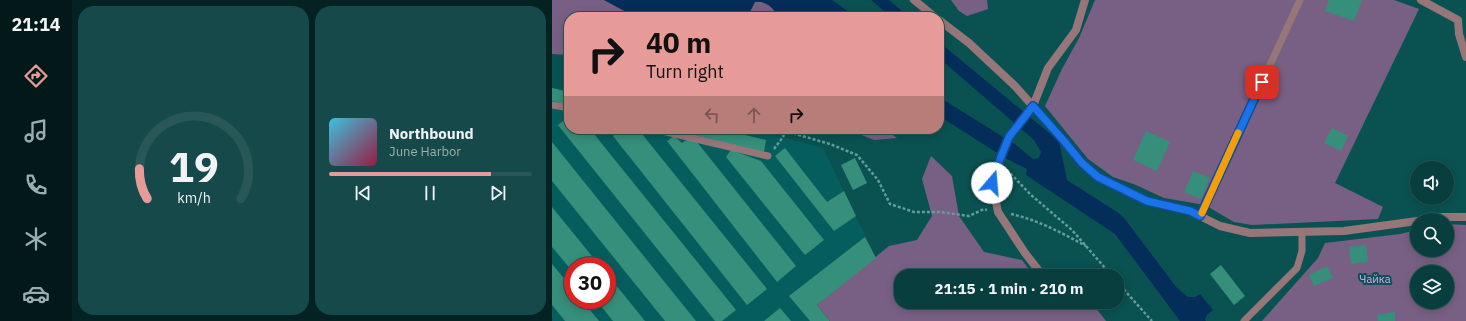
<!DOCTYPE html>
<meta charset="utf-8">
<style>
:root{--surface:#083e3e;--page:#164949;--text:#f1f3f6;--muted:#98aeb0;--line:#295758;--accent:#e69b98}
body{margin:0;font-family:"IBM Plex Sans",sans-serif;background:var(--page);color:var(--text);height:100vh;display:flex;flex-direction:column;font-size:15px;white-space:nowrap}
*{box-sizing:border-box;margin:0}
p{font-size:13px;color:var(--muted)}
.icon{flex:none;width:22px;height:22px;fill:none;stroke:currentColor;stroke-width:2;stroke-linecap:round;stroke-linejoin:round}
.map{position:relative;flex:1;overflow:hidden}
.drawer{display:flex;flex-direction:column;gap:6px;padding:6px;background:#042222;width:480px}
.drawer>*{flex:none}
.guide{position:absolute;left:12px;top:12px;width:380px;height:122px;border-radius:16px;box-shadow:0 2px 10px #0003,0 0 0 1px var(--line);background:#e69b98;color:#111;overflow:hidden}
.tools{position:absolute;left:858px;top:161px;display:grid;gap:8px}
.tools a{display:grid;place-items:center;width:44px;height:44px;border-radius:50%;background:var(--surface);box-shadow:0 2px 10px #0003,0 0 0 1px var(--line);font-size:20px}
.speed{position:absolute;left:12px;top:257px;display:flex;gap:8px;font-size:20px;font-weight:700;text-align:center}
.speed>*{display:grid;place-content:center;width:52px;height:52px;border-radius:50%;background:var(--surface);box-shadow:0 2px 10px #0003,0 0 0 1px var(--line);line-height:1}
.speed .limit{border:6px solid #d22;background:#fff;color:#111}
.pin{position:absolute;display:grid;place-items:center;width:34px;height:34px;color:#fff;margin:-17px;border-radius:8px;box-shadow:0 2px 6px #0006}
.me{position:absolute;width:44px;margin:-22px;rotate:18deg;stroke-linejoin:round;filter:drop-shadow(0 0 3px #0008)}
.turn{display:flex;align-items:center;gap:14px;height:84px;padding:0 16px;font-size:18px}
.turn .icon{width:52px;height:52px;stroke-width:2.5}
.turn b{display:block;font-size:28px;line-height:34px}
.lanes{display:flex;align-items:center;height:38px;padding:0 16px;background:#0003;justify-content:center;gap:20px;direction:ltr}
.lanes .off{opacity:.35}
.drawer .card{flex:1;display:flex;flex-direction:column;justify-content:center;gap:6px;min-width:0;padding:0 14px;border-radius:16px;background:var(--page)}
.drawer .dial{align-items:center;gap:0}
.dial svg{height:104px;overflow:visible;fill:none;stroke:var(--line);stroke-width:7;stroke-linecap:round;text-anchor:middle}
.dial text{fill:var(--text);stroke:none}
.song{display:flex;align-items:center;gap:12px}
.cover{width:48px;height:48px;border-radius:6px;background:linear-gradient(135deg,hsl(190 70% 55%),hsl(340 70% 35%))}
.played{height:4px;border-radius:2px;background:linear-gradient(90deg,var(--accent) 80%,var(--line) 80%)}
.keys{display:flex;justify-content:space-around;direction:ltr}
.drawer .tiles{flex:1;display:grid;gap:6px;grid-template-columns:repeat(2,1fr)}
.trip{position:absolute;left:342px;top:269px;width:230px;height:40px;border-radius:16px;background:var(--surface);box-shadow:0 2px 10px #0003,0 0 0 1px var(--line);font-weight:700;line-height:40px;text-align:center}
main{display:flex;flex:1;min-height:0}
.menu{display:flex;flex-direction:column;width:72px;justify-content:space-around;align-items:center;background:#031919;color:var(--muted)}
.menu .icon{width:28px;height:28px}
.menu .on{color:var(--accent)}
.menu b{font-size:18px;color:var(--text)}
.map>svg:first-child{display:block}
</style>
<main>
<nav class="menu">
<b>21:14</b>
<svg class="icon on" aria-label="directions" viewBox="0 0 24 24"><path d="M12 3l9 9-9 9-9-9zM9 14v-3h6M13 9l2 2-2 2"/></svg>
<svg class="icon" aria-label="music" viewBox="0 0 24 24"><path d="M9 18V5l10-2v13"/><circle cx="6" cy="18" r="3"/><circle cx="16" cy="16" r="3"/></svg>
<svg class="icon" aria-label="phone" viewBox="0 0 24 24"><path d="M5 4h4l2 5-3 2q2 4 5 5l2-3 5 2v4C11 20 4 13 5 4z"/></svg>
<svg class="icon" aria-label="climate" viewBox="0 0 24 24"><path d="M12 3v18M4 7l16 10M4 17L20 7"/></svg>
<svg class="icon" aria-label="car" viewBox="0 0 24 24"><path d="M5 17H2v-5l4-1 3-4h7l3 4 3 1v5h-3M9 17h6M6 11h13"/><circle cx="7" cy="17" r="2"/><circle cx="17" cy="17" r="2"/></svg>
</nav>
<section class="drawer">
<div class="tiles">
<div class="card dial"><svg viewBox="0 0 100 80">
<path d="M14 69A42 42 0 1 1 86 69"/>
<path d="M14 69A42 42 0 0 1 8 46" stroke="#e69b98"/>
<text x="50" y="56" font-size="32" font-weight="700">19</text>
<text x="50" y="72" font-size="11">km/h</text>
</svg></div>
<div class="card">
<div class="song"><i class="cover"></i><div><b>Northbound</b><p>June Harbor</p></div></div>
<div class="played"></div>
<div class="keys"><svg class="icon" aria-label="previous" viewBox="0 0 24 24"><path d="M18 5L8 12l10 7zM5 5v14"/></svg><svg class="icon" aria-label="pause" viewBox="0 0 24 24"><path d="M8 5v14M16 5v14"/></svg><svg class="icon" aria-label="next" viewBox="0 0 24 24"><path d="M6 5l10 7-10 7zM19 5v14"/></svg></div>
</div>
</div>
</section>
<div class="map">
<svg width="914" height="321" viewBox="0 0 914 321">
<rect width="100%" height="100%" fill="#0a5252"/>
<path fill="#055e5d" fill-rule="evenodd" d="M0,87L17,91V129H192L231,137L271,148L324,258L265,305L278,321H0ZM21,266H55V300H21Z"/>
<g fill="#786084" fill-rule="evenodd">
<polygon points="0,0 52,0 84,17 17,17 17,55 0,54"/>
<polygon points="399,0 435,0 436,9 415,16 407,11"/>
<polygon points="543,0 842,0 867,9 783,183 831,207 826,219 700,225 682,222 653,205 612,198 584,185 561,177 536,159 493,106 510,69 527,38"/>
<polygon points="209,1 219,6 227,17 197,17 197,14 203,2"/>
<polygon points="294,129 332,129 345,138 322,140"/>
<polygon points="379,156 400,176 407,216 432,252 470,260 482,276 349,276 349,302 539,302 554,321 278,321 265,305 337,246 365,240 380,216 370,179"/>
<path d="M895,224L914,225V321H710L766,258L773,243L848,234L865,230V250H895ZM865,272H895V302H865Z"/>
</g>
<g fill="#052d5a">
<path d="M52,0H280L304,17H227C222,9 214,0 203,2L197,13V17H84Z"/>
<polygon points="319,0 337,0 357,17 339,17"/>
<polygon points="387,42 507,141 515,180 565,212 572,218 625,288 636,297 643,297 648,294 661,310 655,315 653,319 654,321 628,321 563,234 474,175 475,169 455,159 387,116 387,97 464,145 481,159 487,158 489,152 482,140 387,58"/>
</g>
<g fill="#368f7a">
<polygon points="777,0 810,0 802,21 773,11"/>
<polygon points="0,88 17,92 17,105 0,101"/>
<polygon points="17,116 17,129 38,129 184,310 170,321 163,321 6,125"/>
<polygon points="780,128 796,136 789,151 772,143"/>
<polygon points="69,129 72,129 77,135 86,129 215,289 195,305 61,136"/>
<polygon points="117,129 168,129 214,140 212,152"/>
<polygon points="594,131 618,142 605,171 581,160"/>
<polygon points="122,136 130,143 136,139 145,142 244,266 225,282 115,141"/>
<polygon points="0,142 144,321 113,321 0,181"/>
<polygon points="233,148 275,202 292,191 304,216 282,231 223,156"/>
<polygon points="179,150 209,161 272,240 253,255 174,157"/>
<polygon points="303,158 315,183 301,190 289,165"/>
<polygon points="641,171 658,178 649,199 632,192"/>
<polygon points="0,207 48,266 21,266 21,272 0,247"/>
<polygon points="313,237 324,258 265,305 278,321 258,321 237,296"/>
<polygon points="814,245 816,262 799,264 797,247"/>
<polygon points="0,264 21,289 21,300 30,300 47,321 13,321 0,305"/>
<polygon points="669,265 693,296 682,305 658,274"/>
<polygon points="775,266 781,278 762,286 757,275"/>
<polygon points="55,274 93,321 61,321 44,300 55,300"/>
<polygon points="228,308 239,321 212,321"/>
<polygon points="843,312 843,321 826,321 825,315"/>
</g>
<g fill="none" stroke-linecap="round" stroke-linejoin="round">
<g stroke="#639c9b" stroke-width="2.5" stroke-dasharray="3 2" stroke-linecap="butt">
<polyline points="226,129 233,131"/>
<polyline points="222,149 231,137 233,131 278,144 305,155 326,180 338,204 362,212 388,212 417,216 432,209 435,210"/>
<polyline points="455,170 479,195 520,230 560,276"/>
<path d="M459,214C486,220 510,233 534,246"/>
<polyline points="565,282 600,321"/>
</g>
<g stroke="#967678" stroke-width="7">
<polyline points="0,105 17,108"/>
<polyline points="102,129 216,156"/>
<polyline points="648,216 748,0"/>
<polyline points="692,321 745,268 750,251 750,232"/>
</g>
<g stroke="#967678" stroke-width="8">
<polyline points="362,0 383,17"/>
<polyline points="869,0 906,20 907,34 914,57"/>
<polyline points="387,20 417,43 463,86 512,141 530,163 546,177 595,201 638,211 668,226 698,233 792,231 865,221"/>
<polyline points="869,220 891,217 914,217"/>
<polyline points="491,276 473,253 446,212 440,183 457,137 481,106 496,68 524,30 533,0"/>
</g>
</g>
<g fill="none" stroke-linecap="round" stroke-linejoin="round">
<g stroke="#114b97" stroke-width="10">
<polyline id="route" points="440,183 448,159 457,137 481,106 512,141 530,163 546,177 595,201 638,211 648,216 710,82"/>
</g>
<use href="#route" stroke="#1a73e8" stroke-width="7"/>
<polyline stroke="#f59e0b" stroke-width="7" points="650,213 686,133"/>
</g>
<g text-anchor="middle" dominant-baseline="central" stroke-width="4" stroke-linejoin="round" paint-order="stroke">
<g font-size="11" fill="#dfaaf8" stroke="#0a5252">
<text x="823" y="279">Чайка</text>
</g>
</g>
</svg>
<div class="tools">
<a><svg class="icon" aria-label="sound" viewBox="0 0 24 24"><path d="M4 9h4l5-4v14l-5-4H4zM17 9q2 3 0 6"/></svg></a>
<a><svg class="icon" aria-label="search" viewBox="0 0 24 24"><circle cx="10" cy="10" r="6"/><path d="M15 15l6 6"/></svg></a>
<a><svg class="icon" aria-label="layers" viewBox="0 0 24 24"><path d="M12 4l9 5-9 5-9-5zM3 14l9 5 9-5"/></svg></a>
</div>
<div class="speed"><div class="limit">30</div></div>
<div class="pin" style="left:710px;top:82px;background:#d93025"><svg class="icon" aria-label="arrive" viewBox="0 0 24 24"><path d="M6 21V4h12l-3 4 3 4H6"/></svg></div>
<svg class="me" style="left:440px;top:183px" viewBox="-20 -20 40 40"><circle r="19" fill="#fff"/><path d="M0-13L10 11 0 6-10 11z" fill="#1a73e8"/></svg>
<div class="trip">21:15 · 1 min · 210 m</div>
<div class="guide">
<div class="turn"><svg class="icon" aria-label="right" viewBox="0 0 24 24"><path d="M7 20v-9h11M14 6l5 5-5 5"/></svg><div><b>40 m</b>Turn right</div></div>
<div class="lanes"><svg class="icon off" aria-label="left" viewBox="0 0 24 24"><path d="M17 20v-9H6M10 6l-5 5 5 5"/></svg><svg class="icon off" aria-label="ahead" viewBox="0 0 24 24"><path d="M12 20V5M6 11l6-6 6 6"/></svg><svg class="icon" aria-label="right" viewBox="0 0 24 24"><path d="M7 20v-9h11M14 6l5 5-5 5"/></svg></div>
</div>
</div>
</main>
